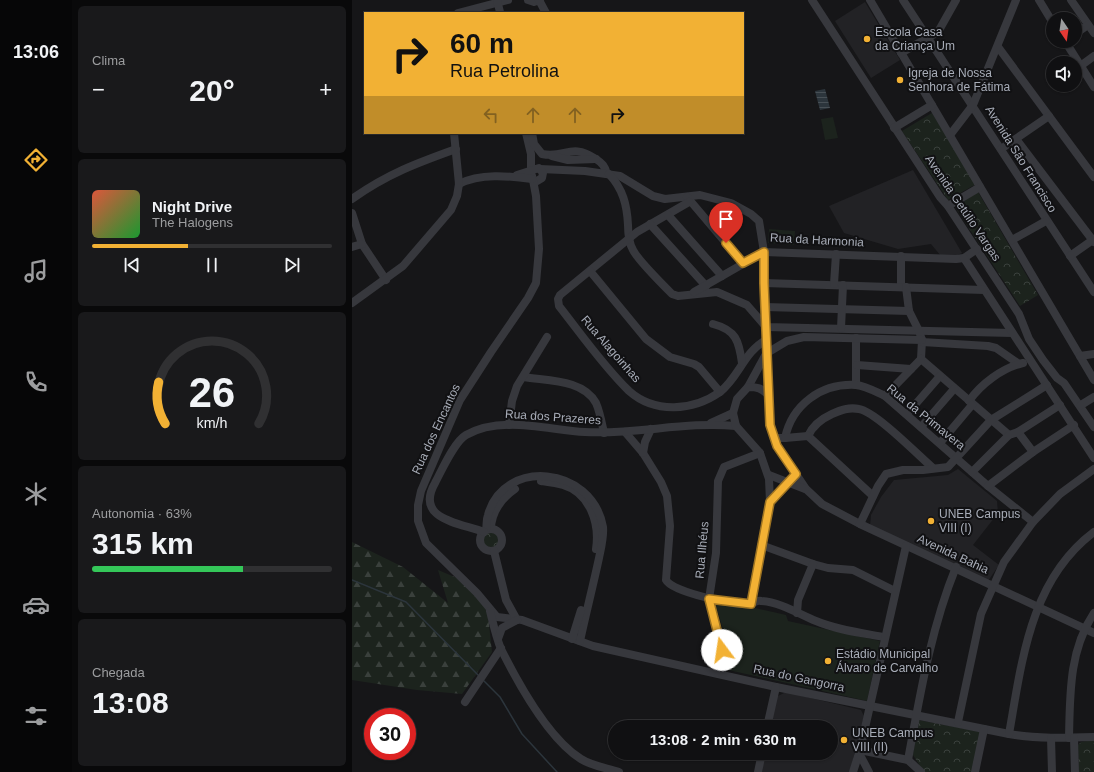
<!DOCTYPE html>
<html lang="pt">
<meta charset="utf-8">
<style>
:root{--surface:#101012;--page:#19191b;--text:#f1f3f6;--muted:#9c9d9f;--line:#303032;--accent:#f2b134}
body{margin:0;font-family:Arial,sans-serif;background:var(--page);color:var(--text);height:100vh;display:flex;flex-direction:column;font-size:15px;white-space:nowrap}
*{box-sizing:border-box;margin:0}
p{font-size:13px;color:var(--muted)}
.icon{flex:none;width:22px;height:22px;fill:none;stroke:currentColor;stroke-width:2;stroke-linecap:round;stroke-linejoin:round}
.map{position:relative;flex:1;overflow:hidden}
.drawer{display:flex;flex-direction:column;gap:6px;padding:6px;background:#09090a;width:280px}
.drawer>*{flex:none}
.banner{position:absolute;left:12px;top:12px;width:380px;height:122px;border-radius:0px;box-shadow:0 1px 3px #0004,0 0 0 1px var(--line);background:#f2b134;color:#111;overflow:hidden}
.needle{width:26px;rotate:167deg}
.buttons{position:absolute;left:694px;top:12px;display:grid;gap:8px}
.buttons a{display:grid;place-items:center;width:36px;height:36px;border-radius:50%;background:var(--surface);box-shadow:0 1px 3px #0004,0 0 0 1px var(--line);font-size:20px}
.speed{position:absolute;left:12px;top:708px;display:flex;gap:8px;font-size:20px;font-weight:700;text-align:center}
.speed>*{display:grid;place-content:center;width:52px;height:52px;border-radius:50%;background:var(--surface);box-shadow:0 1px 3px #0004,0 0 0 1px var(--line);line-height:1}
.speed .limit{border:6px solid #d22;background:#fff;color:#111}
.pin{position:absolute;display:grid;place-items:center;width:34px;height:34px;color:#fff;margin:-41px -17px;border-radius:50% 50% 50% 0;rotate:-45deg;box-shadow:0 0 4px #0007}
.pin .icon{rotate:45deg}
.me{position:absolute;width:44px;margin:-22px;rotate:346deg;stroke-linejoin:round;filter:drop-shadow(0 0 3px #0008)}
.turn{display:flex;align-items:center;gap:14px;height:84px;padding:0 20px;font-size:18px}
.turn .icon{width:52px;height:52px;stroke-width:2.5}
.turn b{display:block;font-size:28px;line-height:34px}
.lanes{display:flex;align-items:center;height:38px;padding:0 20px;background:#0003;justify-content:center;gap:20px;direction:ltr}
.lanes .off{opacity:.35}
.big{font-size:30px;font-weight:800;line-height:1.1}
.drawer .card{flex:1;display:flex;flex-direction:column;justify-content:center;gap:6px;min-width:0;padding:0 14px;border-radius:6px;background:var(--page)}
.drawer .dial{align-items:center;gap:0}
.dial svg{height:104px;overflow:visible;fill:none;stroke:var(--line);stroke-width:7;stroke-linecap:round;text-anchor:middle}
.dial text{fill:var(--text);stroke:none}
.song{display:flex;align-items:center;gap:12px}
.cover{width:48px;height:48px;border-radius:6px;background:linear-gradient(135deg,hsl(10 70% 55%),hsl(130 70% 35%))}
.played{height:4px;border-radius:2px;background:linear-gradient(90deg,var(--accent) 40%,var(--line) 40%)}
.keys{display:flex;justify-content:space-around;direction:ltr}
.heat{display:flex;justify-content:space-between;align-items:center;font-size:22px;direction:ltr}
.charge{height:6px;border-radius:3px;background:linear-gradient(90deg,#34c759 63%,var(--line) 0)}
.trip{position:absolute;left:256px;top:720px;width:230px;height:40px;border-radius:20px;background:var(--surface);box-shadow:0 1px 3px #0004,0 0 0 1px var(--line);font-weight:800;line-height:40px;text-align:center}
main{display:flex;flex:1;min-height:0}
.menu{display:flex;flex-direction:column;width:72px;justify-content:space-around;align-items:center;background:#060607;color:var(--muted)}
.menu .icon{width:28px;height:28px}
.menu .current{color:var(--accent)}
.menu b{font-size:18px;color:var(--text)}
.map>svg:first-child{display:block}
</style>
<main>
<nav class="menu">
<b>13:06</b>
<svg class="icon current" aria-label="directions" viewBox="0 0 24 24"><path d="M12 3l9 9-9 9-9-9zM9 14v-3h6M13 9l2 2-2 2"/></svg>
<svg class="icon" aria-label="music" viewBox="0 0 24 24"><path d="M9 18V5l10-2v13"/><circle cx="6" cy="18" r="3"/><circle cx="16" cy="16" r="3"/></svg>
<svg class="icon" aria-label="phone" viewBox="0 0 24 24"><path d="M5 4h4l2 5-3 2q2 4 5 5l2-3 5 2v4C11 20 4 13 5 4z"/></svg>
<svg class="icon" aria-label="climate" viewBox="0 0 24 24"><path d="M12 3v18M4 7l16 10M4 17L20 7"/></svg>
<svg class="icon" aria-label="car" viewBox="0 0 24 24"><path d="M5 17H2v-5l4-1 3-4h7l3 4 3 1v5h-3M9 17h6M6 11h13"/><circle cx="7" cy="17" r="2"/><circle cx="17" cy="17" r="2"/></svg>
<svg class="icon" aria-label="filters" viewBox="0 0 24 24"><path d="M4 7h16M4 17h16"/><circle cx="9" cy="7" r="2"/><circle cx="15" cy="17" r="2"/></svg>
</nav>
<section class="drawer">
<div class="card"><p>Clima</p>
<div class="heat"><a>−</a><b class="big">20°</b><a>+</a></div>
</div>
<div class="card">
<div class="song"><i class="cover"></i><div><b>Night Drive</b><p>The Halogens</p></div></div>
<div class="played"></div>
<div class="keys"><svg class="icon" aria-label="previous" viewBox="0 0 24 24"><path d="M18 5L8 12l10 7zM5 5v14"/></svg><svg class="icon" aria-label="pause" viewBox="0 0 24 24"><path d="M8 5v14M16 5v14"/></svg><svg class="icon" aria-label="next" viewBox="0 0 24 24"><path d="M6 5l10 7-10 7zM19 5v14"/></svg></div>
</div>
<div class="card dial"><svg viewBox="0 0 100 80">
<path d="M14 69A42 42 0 1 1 86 69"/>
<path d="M14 69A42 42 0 0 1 9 37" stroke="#f2b134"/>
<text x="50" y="56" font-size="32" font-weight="700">26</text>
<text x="50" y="72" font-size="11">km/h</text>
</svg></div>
<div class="card"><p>Autonomia · 63%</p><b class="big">315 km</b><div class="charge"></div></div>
<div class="card"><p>Chegada</p><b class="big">13:08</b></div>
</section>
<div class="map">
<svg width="742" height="772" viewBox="0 0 742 772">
<defs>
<pattern id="forest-firs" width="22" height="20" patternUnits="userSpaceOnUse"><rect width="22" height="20" fill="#1c231d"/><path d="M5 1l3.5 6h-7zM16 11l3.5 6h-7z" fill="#3a403c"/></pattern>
<pattern id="park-crowns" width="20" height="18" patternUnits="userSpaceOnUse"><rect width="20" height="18" fill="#1c231d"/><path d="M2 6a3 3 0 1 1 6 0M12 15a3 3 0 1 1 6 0" fill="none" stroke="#3a403c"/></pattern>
<pattern id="water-rules" width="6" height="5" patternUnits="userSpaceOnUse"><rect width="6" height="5" fill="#2c353c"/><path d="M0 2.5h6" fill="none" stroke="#485056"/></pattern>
</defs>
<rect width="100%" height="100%" fill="#161618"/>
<g fill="#222225">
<polygon points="513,2 548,60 519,78 483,21"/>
<polygon points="561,170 610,253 601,257 589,256 579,244 546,249 492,233 477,206"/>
<polygon points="606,469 645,501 646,513 621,545 647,565 636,581 518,527 519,515 529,497 542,480 596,475"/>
<polygon points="434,692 509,710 512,716 498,772 410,772 413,753 479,753 479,727 419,727 424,697"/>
</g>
<polygon fill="url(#forest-firs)" points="0,542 51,567 96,603 86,570 105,578 135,606 140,652 110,694 65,690 0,680"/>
<g fill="url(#park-crowns)">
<polygon points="580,113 624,184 596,200 550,131"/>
<polygon points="626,192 686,295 668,306 603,207"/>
<circle cx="139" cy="540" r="10"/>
<polygon points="566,720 629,732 621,772 572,772 561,755"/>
<polygon points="742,740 742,772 727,772 726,745 729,742"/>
</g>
<g fill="#1c231d">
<polygon points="481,117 486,138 473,140 469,119"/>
<polygon points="417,229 443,231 442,245 416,243"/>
<path d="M363,603L403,608L434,615L436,621L528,641L515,701L376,670C377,647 370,625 363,603Z"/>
</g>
<polygon fill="url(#water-rules)" points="473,89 478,108 468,110 463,91"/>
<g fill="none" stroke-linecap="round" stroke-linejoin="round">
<g stroke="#2c353c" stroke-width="1.5">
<polyline points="0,580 54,602 126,675"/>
<polyline points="132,681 148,697 170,734 205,772"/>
</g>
<g stroke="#37383d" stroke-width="8">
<polyline points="176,0 182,2 188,0"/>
<polyline points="187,0 194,13"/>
<polyline points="460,0 588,197 596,206 667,314 677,339 691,360 705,378 712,383 742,427"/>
<polyline points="518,0 742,380"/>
<polyline points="551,0 742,292"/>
<polyline points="687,0 701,23"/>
<polyline points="719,0 742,33"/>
<polyline points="106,13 156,0"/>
<polyline points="723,34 736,25"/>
<polyline points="713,41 742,87"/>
<polyline points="646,47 742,177"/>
<polyline points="549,53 586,32 604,0"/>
<polyline points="723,70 742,56"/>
<polyline points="542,128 580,105"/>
<polyline points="174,133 179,154 179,170"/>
<path d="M180,133L182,144L190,154C214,159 218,142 244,159C250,163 253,166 255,174"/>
<polyline points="598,135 621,105 664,0"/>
<polyline points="664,139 742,242"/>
<polyline points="649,149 697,116"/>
<polyline points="200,156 216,160 244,159"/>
<polyline points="188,169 233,171 268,176 301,196 313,199 348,195 379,203 399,214 407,221 412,252 412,283 418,425 425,446 454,489 470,504 508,524 742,633"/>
<path d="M257,174C271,189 275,205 276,225C276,233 277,243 281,250C286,260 311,285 320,294L326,296L365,292L395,305L414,327L660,333"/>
<polyline points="165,175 187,168 191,173 190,178 185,181 181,180 179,172"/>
<path d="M181,180L184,196L187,249L184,283L176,298L139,352L108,400L69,491L66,505V521L74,543L125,593L145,617L170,620L241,646L424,687L657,734C685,739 713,738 742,737"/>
<path d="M107,184C128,173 157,176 180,179"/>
<polyline points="335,197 391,263"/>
<path d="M0,199C35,174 65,163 104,149"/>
<path d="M337,202L285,232L208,295L206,299L207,306C229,334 252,367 277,391C303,414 341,411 368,392C387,377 392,352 414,340"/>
<polyline points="596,206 628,187"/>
<polyline points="0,213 10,244 34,280"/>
<polyline points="316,215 370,276"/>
<polyline points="298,224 354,286"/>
<polyline points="660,240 694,221"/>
<polyline points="0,247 10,244"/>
<polyline points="412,252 604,259 612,258 625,249"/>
<polyline points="549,256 549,287"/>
<polyline points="718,256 742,239"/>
<polyline points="612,258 742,458"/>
<polyline points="238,271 294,339 318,357 342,364 347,367 368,392"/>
<polyline points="412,283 632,290"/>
<polyline points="482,284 484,254"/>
<polyline points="554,287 557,311 567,331 570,340 569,359"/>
<polyline points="342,292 412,252"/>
<polyline points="0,303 51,266 99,210 105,196 107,184 102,133"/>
<polyline points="413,307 557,311"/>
<path d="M361,324C384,330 387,341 390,363"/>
<polyline points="489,328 491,285"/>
<polyline points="504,338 504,385"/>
<polyline points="570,342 636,346 644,348 667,364"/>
<polyline points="415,353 435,341 452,337 570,340"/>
<polyline points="728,356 742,354"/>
<polyline points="569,359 657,435"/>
<polyline points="505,365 559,369"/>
<path d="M172,377C195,381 231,379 244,403C248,412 250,424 252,433"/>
<polyline points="396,387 414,354"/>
<polyline points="533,396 569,359"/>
<path d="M617,401C629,384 650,368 671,363"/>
<polyline points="729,405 742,397"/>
<polyline points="555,414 588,376"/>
<polyline points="359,423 381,413"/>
<polyline points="157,425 160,401 165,386 195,337"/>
<polyline points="569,427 602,389"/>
<path d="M273,432L291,453L309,482L315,496L318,526L314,580C320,592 384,606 398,604C402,603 405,600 409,601C428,602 447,614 464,621C485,630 510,633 532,637"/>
<polyline points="666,432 681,452"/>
<path d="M456,436C461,425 469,419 480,414C489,410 497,407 507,409C524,412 566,455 581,468"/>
<polyline points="456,436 521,496"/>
<path d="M422,438H433C440,405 469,383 504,385C514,386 524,392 533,396L636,486L681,522"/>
<polyline points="433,438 456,436"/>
<polyline points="588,443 620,405"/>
<polyline points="291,453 293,442 299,429"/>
<polyline points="620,472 657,435 666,432 708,405"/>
<polyline points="417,475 453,489"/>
<path d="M189,481C196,482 204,483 211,485C238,493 248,523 244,549"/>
<polyline points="636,486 681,452 722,425"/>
<polyline points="418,502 441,478"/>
<polyline points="508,524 526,486 534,474 551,470 571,470 596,467 639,420 695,385"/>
<path d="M139,529C139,512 150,498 163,489"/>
<circle cx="139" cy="540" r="11"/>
<path d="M134,530C135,525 134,520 136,515C151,458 240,465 251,527C252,537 249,548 247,558C241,586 234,613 228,641"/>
<path d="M132,532C109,523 62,520 83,483C90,470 102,442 114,435C149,415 196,430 233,432C284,435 333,421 384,426"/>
<polyline points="409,545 461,564 476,568 501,570 543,591"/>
<polyline points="142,551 154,600 165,620"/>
<path d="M399,604L418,502L417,479L408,453L384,426L381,413L385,399L396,387C405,387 410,388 416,395"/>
<path d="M138,611C141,623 144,637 149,649C166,683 197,739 229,759C240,766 255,768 267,772"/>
<polyline points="445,613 446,600 461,564"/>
<polyline points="146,639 150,628 165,620"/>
<polyline points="220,639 229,610"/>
<polyline points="370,674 370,650 357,599 364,553 366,481 372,467 408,453"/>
<polyline points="113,702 149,648"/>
<polyline points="606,722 629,614 652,562 681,522 708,494 742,469"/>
<polyline points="415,727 424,687"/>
<path d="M657,734C670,661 678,580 742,532"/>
<polyline points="699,738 700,772"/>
<path d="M717,738C718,695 717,650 742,613"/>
<polyline points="722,738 723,772"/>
<polyline points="508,750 556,760 569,772"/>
<polyline points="507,753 517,772"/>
<path d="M556,760C568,695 579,628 604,567"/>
<polyline points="406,772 410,753"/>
<polyline points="501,772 508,750 554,546"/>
<polyline points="623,772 632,729"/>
</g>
<polyline stroke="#37383d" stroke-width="8" points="145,0 148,12"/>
</g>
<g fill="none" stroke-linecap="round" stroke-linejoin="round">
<g stroke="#9d7322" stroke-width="10">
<polyline id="route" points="370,650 357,599 399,604 418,502 444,474 425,446 418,425 412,283 412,252 391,263 374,243"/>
</g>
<use href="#route" stroke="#f2b134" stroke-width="7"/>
</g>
<g fill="#f2b134" stroke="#111113" stroke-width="1.5">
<circle cx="515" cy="39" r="4"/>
<circle cx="548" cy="80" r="4"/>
<circle cx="579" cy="521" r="4"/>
<circle cx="476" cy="661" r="4"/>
<circle cx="492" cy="740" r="4"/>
</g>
<g text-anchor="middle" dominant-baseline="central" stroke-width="4" stroke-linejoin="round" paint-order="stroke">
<g font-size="12" fill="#a8adb8" stroke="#111113" text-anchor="start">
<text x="523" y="32">Escola Casa<tspan x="523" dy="14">da Criança Um</tspan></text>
<text x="556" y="73">Igreja de Nossa<tspan x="556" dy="14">Senhora de Fátima</tspan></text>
<text x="587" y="514">UNEB Campus<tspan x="587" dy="14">VIII (I)</tspan></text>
<text x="484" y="654">Estádio Municipal<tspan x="484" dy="14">Álvaro de Carvalho</tspan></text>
<text x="500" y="733">UNEB Campus<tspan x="500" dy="14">VIII (II)</tspan></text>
</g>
<g font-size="12" fill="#a8adb8" stroke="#111113">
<text transform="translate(669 159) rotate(58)">Avenida São Francisco</text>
<text transform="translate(611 208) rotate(56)">Avenida Getúlio Vargas</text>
<text transform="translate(465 240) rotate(3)">Rua da Harmonia</text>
<text transform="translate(259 349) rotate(49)">Rua Alagoinhas</text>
<text transform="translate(201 417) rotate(4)">Rua dos Prazeres</text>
<text transform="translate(574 417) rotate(39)">Rua da Primavera</text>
<text transform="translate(84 429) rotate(-65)">Rua dos Encantos</text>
<text transform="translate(350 550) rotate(-85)">Rua Ilhéus</text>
<text transform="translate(601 554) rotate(25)">Avenida Bahia</text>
<text transform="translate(447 678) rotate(12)">Rua do Gangorra</text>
</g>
</g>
</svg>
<div class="buttons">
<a><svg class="needle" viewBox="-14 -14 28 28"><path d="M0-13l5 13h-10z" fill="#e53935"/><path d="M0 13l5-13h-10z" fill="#9c9d9f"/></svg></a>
<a><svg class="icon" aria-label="sound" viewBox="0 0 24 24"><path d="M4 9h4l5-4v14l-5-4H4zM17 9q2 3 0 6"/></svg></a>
</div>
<div class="speed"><div class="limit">30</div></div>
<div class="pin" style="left:374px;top:243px;background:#d93025"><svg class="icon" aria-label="arrive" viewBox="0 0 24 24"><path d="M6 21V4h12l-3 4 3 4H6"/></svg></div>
<svg class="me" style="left:370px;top:650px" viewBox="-20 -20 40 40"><circle r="19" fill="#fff"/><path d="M0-13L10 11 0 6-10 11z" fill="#f2b134"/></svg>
<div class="trip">13:08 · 2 min · 630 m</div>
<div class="banner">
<div class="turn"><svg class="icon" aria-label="right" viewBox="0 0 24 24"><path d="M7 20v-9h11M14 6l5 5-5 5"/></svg><div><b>60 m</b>Rua Petrolina</div></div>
<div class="lanes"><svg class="icon off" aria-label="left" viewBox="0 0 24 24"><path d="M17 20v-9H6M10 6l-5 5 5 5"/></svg><svg class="icon off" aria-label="ahead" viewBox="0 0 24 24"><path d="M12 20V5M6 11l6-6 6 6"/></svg><svg class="icon off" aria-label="ahead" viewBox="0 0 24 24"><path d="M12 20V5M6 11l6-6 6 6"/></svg><svg class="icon" aria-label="right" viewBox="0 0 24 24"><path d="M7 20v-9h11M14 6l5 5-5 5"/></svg></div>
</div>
</div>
</main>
